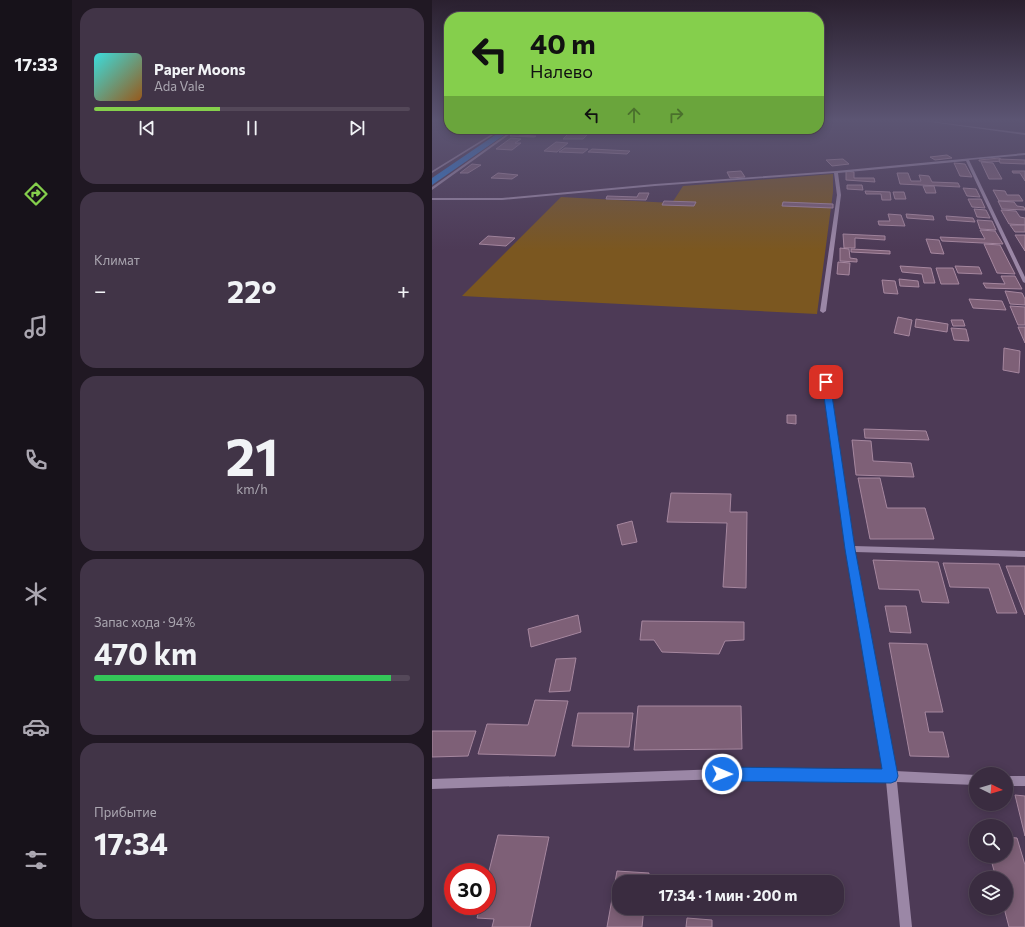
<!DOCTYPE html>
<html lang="ru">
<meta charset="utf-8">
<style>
:root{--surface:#3a2c40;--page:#413447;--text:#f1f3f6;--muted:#aba7b1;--line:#544859;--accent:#85cf4c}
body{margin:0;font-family:Commissioner,sans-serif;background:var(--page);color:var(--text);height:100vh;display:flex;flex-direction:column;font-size:15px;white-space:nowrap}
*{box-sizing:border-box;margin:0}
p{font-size:13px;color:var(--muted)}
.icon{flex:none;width:22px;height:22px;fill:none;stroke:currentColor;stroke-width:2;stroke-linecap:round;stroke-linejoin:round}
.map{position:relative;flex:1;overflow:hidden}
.panel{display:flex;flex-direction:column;gap:8px;padding:8px;background:#201823;width:360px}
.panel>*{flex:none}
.banner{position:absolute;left:12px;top:12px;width:380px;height:122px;border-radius:16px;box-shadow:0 2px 10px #0003,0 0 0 1px var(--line);background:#85cf4c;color:#111;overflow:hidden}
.needle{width:26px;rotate:95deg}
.tools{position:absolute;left:537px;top:767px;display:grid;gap:8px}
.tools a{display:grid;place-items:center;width:44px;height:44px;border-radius:50%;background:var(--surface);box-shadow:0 2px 10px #0003,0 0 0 1px var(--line);font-size:20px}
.speed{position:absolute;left:12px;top:863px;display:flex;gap:8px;font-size:20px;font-weight:700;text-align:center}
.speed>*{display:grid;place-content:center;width:52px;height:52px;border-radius:50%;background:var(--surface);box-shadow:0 2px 10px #0003,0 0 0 1px var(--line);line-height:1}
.speed .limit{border:6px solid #d22;background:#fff;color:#111}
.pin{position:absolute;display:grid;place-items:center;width:34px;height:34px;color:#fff;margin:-17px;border-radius:8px;box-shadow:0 2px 6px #0006}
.me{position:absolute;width:44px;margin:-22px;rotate:91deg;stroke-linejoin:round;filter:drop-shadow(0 0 3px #0008)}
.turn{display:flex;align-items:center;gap:14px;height:84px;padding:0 20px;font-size:18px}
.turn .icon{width:52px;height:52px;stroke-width:2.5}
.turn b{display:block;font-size:28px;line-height:34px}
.lanes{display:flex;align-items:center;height:38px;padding:0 20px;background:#0003;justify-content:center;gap:20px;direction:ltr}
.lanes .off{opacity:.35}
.big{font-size:30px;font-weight:700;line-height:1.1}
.panel .card{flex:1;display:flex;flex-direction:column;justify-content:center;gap:6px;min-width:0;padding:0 14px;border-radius:16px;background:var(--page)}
.panel .dial{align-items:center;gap:0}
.dial b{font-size:52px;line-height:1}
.song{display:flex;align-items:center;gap:12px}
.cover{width:48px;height:48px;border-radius:6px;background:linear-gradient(135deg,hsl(180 70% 55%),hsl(30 70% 35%))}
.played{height:4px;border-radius:2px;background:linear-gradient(90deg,var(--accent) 40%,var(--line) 40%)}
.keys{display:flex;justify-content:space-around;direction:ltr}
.heat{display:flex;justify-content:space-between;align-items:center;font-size:22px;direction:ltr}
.charge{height:6px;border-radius:3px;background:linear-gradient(90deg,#34c759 94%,var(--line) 0)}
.trip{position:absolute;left:180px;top:875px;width:232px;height:40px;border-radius:16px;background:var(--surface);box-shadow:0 2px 10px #0003,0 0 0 1px var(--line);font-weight:700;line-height:40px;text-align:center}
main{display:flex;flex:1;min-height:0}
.dock{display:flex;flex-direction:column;width:72px;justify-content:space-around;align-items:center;background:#17121a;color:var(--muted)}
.dock .icon{width:28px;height:28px}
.dock .active{color:var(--accent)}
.dock b{font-size:18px;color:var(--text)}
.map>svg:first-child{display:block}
</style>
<main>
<nav class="dock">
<b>17:33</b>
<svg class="icon active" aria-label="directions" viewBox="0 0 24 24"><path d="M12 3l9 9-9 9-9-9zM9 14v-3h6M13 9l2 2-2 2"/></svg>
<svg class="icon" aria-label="music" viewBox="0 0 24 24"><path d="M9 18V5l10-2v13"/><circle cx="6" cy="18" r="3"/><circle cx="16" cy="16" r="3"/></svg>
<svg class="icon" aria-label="phone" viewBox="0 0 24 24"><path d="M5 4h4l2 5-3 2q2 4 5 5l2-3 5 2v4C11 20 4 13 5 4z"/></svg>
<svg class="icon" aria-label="climate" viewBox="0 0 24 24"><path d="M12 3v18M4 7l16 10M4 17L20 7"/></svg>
<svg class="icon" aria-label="car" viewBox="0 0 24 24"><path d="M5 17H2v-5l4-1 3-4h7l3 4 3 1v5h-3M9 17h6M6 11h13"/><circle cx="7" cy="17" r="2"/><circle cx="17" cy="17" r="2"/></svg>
<svg class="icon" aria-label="filters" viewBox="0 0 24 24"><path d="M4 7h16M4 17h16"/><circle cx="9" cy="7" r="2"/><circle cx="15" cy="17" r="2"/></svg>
</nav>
<section class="panel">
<div class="card">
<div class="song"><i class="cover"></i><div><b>Paper Moons</b><p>Ada Vale</p></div></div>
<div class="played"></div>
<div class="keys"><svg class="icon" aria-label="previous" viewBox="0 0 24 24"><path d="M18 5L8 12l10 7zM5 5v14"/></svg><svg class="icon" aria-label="pause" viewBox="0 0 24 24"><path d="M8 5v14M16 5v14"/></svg><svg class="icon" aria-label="next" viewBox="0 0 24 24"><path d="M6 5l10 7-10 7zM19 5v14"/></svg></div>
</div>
<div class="card"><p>Климат</p>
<div class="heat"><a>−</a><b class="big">22°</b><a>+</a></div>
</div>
<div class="card dial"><b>21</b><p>km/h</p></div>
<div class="card"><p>Запас хода · 94%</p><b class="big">470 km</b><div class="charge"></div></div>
<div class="card"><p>Прибытие</p><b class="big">17:34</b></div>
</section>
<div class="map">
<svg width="593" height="927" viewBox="0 0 593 927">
<rect width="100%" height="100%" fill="#4d3a56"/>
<polygon fill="#7b5720" points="401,174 401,192 385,314 30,296 129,197 240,203 251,186"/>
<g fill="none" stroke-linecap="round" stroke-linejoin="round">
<polygon fill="#297cd8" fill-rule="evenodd" points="72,129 81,129 0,185 0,178"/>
</g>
<g fill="#7e6077" stroke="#a6879f">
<polygon points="89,129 100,129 94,130 87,135 104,136 102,137 78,136"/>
<polygon points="137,131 166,132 164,134 135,132"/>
<polygon points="136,134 155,135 151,139 131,139"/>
<polygon points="79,138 89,139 83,143 89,143 80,150 64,149"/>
<polygon points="124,142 136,143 125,152 112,151"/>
<polygon points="133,148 156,149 151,153 127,152"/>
<polygon points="160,149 198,151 195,154 156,152"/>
<polygon points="515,155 520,158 503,160 498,157"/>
<polygon points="567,158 572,161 557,162 547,161 547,160"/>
<polygon points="411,159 417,164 400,166 394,160"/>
<polygon points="567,159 593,160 593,164 568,163"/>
<polygon points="549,162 561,163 570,179 557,179"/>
<polygon points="522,163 533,164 540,177 528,176"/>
<polygon points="40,164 49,165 36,173 28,173"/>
<polygon points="309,171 313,177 298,178 295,172"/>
<polygon points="414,171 422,172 422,178 442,178 443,182 414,180"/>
<polygon points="580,171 593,171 593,181 588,173 581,173"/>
<polygon points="66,173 86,175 80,179 59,178"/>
<polygon points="465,173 476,173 479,181 489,181 487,175 497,176 500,182 526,183 528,187 468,184"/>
<polygon points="415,185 430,185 431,190 415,189"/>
<polygon points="491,186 502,186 504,193 494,193"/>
<polygon points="531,188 544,189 548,197 535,196"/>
<polygon points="561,190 573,191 575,195 587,195 591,201 567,201"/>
<polygon points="433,191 458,192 459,200 450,200 449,194 434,194"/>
<polygon points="461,192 472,192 474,199 463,199"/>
<polygon points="207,193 217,193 214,200 174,199 175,196 205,197"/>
<polygon points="536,199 549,199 553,208 540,207"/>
<polygon points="232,201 264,202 262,206 230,205"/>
<polygon points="566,201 582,202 585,206 592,207 593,210 570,209"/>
<polygon points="351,202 401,204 401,208 350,206"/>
<polygon points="542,209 554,210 558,218 545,217"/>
<polygon points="569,210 584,211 588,217 593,218 593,225 577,224"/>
<polygon points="456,214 469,215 473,226 447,225 446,221 458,221"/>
<polygon points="474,214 501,216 502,220 475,218"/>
<polygon points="514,216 541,218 543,222 515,220"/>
<polygon points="545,220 560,221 564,230 548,229"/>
<polygon points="578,225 593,225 593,232 583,232"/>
<polygon points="548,230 563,231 571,244 510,241 508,237 553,239"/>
<polygon points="411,234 453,236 453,240 423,238 423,248 412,248"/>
<polygon points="583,235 593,235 593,251"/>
<polygon points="56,236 83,238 74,246 47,244"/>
<polygon points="494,239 507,240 512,254 499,253"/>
<polygon points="552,244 568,245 583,274 565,273"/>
<polygon points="408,248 417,249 418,258 425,259 425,262 408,261"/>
<polygon points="419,249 458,251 458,254 419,252"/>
<polygon points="406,262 418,263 417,275 405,274"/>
<polygon points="468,266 499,268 503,283 492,283 490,274 470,272"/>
<polygon points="523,266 547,267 550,274 526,273"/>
<polygon points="504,268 521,268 527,284 509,284"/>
<polygon points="569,276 583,276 590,289 554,288 551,283 573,284"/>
<polygon points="467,279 486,281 487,287 468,286"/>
<polygon points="450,280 463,281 466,294 452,293"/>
<polygon points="573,291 590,293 593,299 593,305 578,304"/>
<polygon points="537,299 570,301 574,310 541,308"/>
<polygon points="578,306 593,307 593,325 586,325"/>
<polygon points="466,317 480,320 477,336 462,333"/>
<polygon points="484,319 516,324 515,332 483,327"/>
<polygon points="519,320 531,320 533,326 521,326"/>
<polygon points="586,327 593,327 593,343"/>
<polygon points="519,328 534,329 537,341 522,340"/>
<polygon points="572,348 588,351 587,373 571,370"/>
<polygon points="355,415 364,415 364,424 355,423"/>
<polygon points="432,429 494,431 497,440 433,438"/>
<polygon points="420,440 439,441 441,461 479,463 482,477 424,475"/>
<polygon points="426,478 448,478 455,508 493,508 502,539 438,539"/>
<polygon points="239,493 299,494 298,512 315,512 314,588 291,587 295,523 235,522"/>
<polygon points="200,521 205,542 190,545 185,525"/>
<polygon points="441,560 506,562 517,603 490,602 487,590 447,589"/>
<polygon points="511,563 567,564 585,613 565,613 557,588 518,587"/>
<polygon points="574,566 593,566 593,615"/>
<polygon points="453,606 474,606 479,633 458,632"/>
<polygon points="146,615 149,632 99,647 96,629"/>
<polygon points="210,621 312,622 312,640 293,641 287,654 230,652 222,640 208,640"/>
<polygon points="457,643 495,644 511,712 493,712 497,732 511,732 517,757 478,756"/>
<polygon points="144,658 138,691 117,692 124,659"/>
<polygon points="103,700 136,701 123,756 46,754 55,724 96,725"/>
<polygon points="206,706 309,706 310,749 202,750"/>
<polygon points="146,713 201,713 197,747 140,746"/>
<polygon points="0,731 44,731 36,756 0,757"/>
<polygon points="583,795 593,796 593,836"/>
<polygon points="66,835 117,837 98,927 60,927 62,919 45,918 48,906 55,906 55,879"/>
<polygon points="574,837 585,838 593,865 593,927 577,927 572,908 574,908 574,878 564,878 558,856 574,856"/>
<polygon points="185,871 217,873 216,882 187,882 187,908 212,908 210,927 175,927"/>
<polygon points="255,918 280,920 280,927 254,927"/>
</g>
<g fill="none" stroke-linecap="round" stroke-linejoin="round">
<g fill="#9b87a6" fill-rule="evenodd">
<polygon points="492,121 496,121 593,133 593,135"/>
<polygon points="68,129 71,129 0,173 0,171"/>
<polygon points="82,129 85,129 0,190 0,187"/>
<polygon points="593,153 593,155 537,160 593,277 593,283 591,282 534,161 406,173 409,195 394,311 391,313 388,311 405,195 402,173 223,186 70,200 0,200 0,198 70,198 223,184 404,171"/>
<polygon points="394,380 397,382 422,546 593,551 593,557 423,552 463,771 544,775 544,785 465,782 480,927 468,927 454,781 290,779 0,789 0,779 290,769 453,771 414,549 391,382"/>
<rect x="574" y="776" width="19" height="10"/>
</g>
</g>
<linearGradient id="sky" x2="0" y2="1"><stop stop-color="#2a202f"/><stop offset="0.48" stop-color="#5c5573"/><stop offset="1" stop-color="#5c5573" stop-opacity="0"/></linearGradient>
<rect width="593" height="250" fill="url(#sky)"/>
<polygon fill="#1a73e8" stroke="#114b97" points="394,380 398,382 423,549 466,776 464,781 459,783 290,781 285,779 283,774 285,769 290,767 450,769 413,549 390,382"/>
</svg>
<div class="tools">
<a><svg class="needle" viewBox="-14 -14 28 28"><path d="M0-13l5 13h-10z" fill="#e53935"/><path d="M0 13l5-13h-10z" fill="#aba7b1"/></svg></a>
<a><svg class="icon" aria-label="search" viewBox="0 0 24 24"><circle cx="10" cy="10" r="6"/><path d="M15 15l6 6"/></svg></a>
<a><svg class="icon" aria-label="layers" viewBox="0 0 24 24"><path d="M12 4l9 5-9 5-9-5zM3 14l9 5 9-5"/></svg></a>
</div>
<div class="speed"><div class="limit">30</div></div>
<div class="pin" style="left:394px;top:382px;background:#d93025"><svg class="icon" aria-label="arrive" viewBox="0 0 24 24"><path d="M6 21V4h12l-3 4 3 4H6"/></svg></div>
<svg class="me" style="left:290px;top:774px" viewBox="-20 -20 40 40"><circle r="17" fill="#1a73e8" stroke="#fff" stroke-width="3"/><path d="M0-11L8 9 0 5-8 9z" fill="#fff"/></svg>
<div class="trip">17:34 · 1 мин · 200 m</div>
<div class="banner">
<div class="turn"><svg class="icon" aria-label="left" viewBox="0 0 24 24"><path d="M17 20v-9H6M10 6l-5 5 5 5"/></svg><div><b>40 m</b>Налево</div></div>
<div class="lanes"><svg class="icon" aria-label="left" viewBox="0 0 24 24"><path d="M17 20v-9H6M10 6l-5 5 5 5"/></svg><svg class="icon off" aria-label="ahead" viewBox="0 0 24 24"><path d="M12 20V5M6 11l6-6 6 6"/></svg><svg class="icon off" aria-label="right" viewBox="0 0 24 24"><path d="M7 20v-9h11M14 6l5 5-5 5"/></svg></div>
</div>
</div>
</main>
